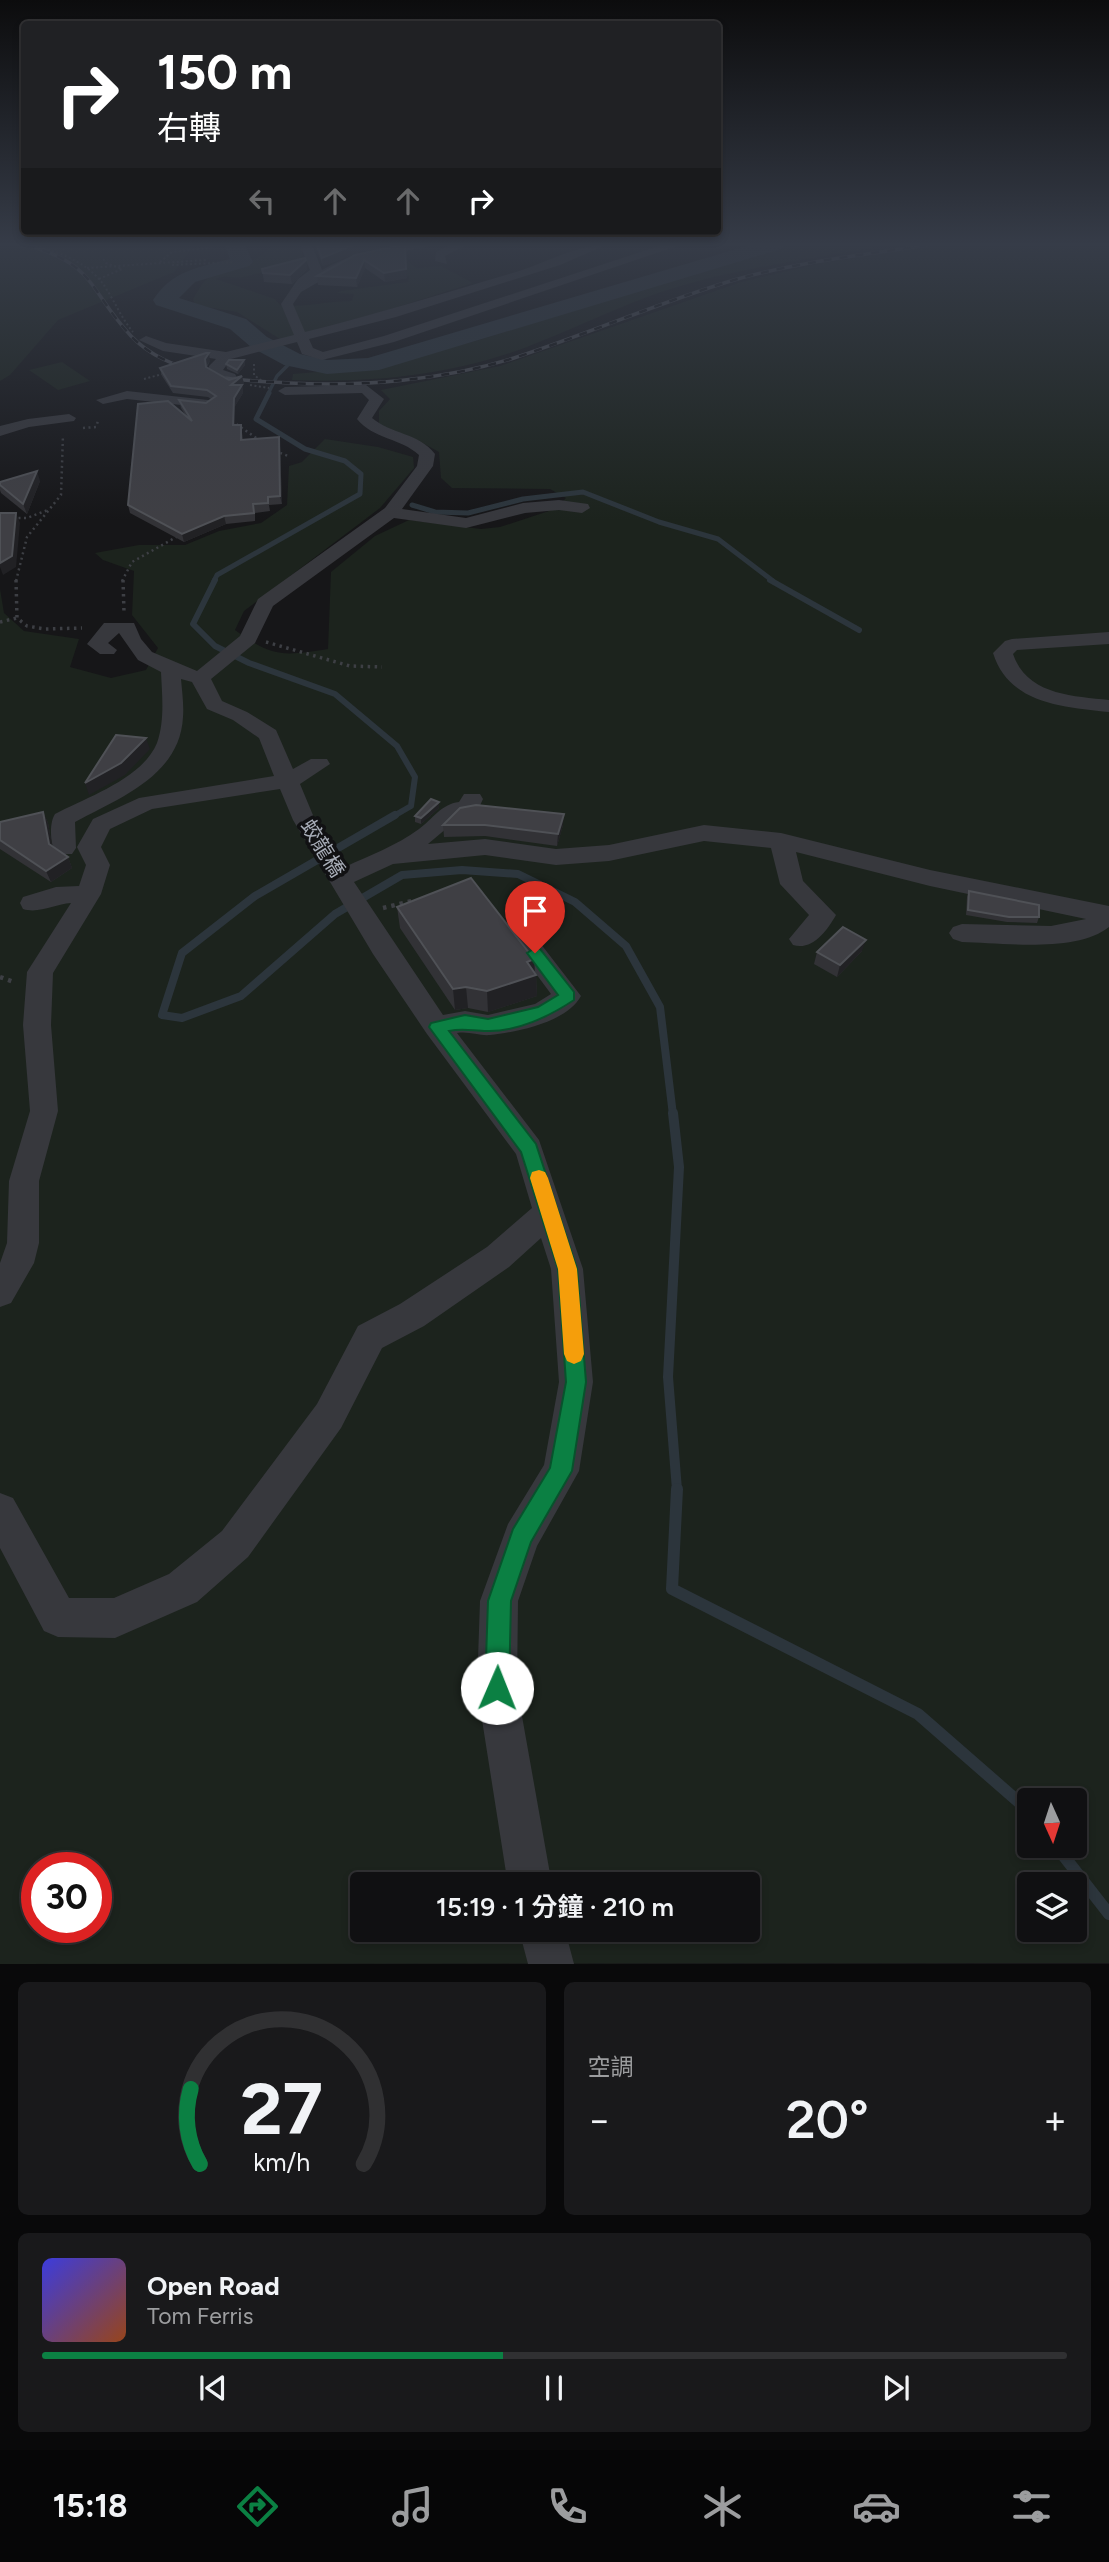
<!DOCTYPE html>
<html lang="zh-TW">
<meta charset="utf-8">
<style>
:root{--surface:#101012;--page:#19191b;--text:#f1f3f6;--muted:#9c9d9f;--line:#303032;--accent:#0b8043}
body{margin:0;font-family:Figtree,"Noto Sans TC",sans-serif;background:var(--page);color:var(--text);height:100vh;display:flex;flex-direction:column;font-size:26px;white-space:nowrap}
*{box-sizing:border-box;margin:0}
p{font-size:23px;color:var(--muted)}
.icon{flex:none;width:38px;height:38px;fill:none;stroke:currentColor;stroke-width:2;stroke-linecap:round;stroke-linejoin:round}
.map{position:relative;height:1964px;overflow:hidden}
.details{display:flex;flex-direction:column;gap:18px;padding:18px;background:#09090a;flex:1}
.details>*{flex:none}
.top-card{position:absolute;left:21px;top:21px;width:700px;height:214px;border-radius:7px;box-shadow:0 4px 10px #0003,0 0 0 2px var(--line);background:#202124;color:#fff;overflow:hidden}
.needle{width:46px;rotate:177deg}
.fabs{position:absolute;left:1017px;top:1788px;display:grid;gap:14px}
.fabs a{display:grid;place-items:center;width:70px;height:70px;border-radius:7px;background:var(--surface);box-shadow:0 4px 10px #0003,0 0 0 2px var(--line);font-size:35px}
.speed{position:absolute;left:21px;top:1852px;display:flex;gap:14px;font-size:35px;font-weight:700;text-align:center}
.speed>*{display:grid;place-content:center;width:91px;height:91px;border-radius:50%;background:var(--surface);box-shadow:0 4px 10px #0003,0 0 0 2px var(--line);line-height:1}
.speed .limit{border:10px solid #d22;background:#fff;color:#111}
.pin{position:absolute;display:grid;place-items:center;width:60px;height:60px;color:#fff;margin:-72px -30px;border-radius:50% 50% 50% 0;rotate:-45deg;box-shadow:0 0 7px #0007}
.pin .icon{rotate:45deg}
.me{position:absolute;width:77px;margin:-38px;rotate:1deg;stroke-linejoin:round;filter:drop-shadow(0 0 5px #0008)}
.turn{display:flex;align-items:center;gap:24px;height:147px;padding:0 21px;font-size:32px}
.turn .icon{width:91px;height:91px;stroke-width:2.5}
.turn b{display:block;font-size:49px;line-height:60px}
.lanes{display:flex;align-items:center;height:66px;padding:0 21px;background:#0003;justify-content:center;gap:35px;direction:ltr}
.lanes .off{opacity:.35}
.big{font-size:52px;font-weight:600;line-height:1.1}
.details .tile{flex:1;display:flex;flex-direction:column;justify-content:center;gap:10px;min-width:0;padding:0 24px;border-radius:10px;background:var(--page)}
.details .dial{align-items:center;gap:0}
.dial svg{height:182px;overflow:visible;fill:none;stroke:var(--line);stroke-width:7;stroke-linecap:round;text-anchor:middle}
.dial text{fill:var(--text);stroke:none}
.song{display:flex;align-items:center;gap:21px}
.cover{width:84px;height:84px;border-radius:10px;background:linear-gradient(135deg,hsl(240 70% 55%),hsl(20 70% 35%))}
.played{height:7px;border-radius:4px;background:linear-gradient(90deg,var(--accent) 45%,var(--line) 45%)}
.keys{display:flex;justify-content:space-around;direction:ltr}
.heat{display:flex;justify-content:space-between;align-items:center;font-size:38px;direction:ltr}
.details .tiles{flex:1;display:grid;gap:18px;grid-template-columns:1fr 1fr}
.tile:last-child{grid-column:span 2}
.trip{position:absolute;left:350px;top:1872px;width:410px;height:70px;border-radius:7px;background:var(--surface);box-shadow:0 4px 10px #0003,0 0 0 2px var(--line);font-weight:600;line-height:70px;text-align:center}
.tabs{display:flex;height:112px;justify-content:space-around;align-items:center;background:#060607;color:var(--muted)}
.tabs .icon{width:49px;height:49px}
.tabs .on{color:var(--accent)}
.tabs b{font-size:32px;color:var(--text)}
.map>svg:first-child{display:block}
</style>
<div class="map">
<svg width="1109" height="1964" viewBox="0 0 1109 1964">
<rect width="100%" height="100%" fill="#161618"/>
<g fill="#1c231d" fill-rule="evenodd">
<polygon points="0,245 195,245 174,272 58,320 10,375 0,381"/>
<path d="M273,245H301L304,267C278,267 267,272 243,277C232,279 227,274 216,279L275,299L280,305C305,308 327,301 352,301L354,294L336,293L341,291L408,282L409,277L388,264L409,262L417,268L441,266L473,283L325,330L280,339L237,312L195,305L193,299C197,293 201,284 206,280C226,263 255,267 273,245Z"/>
<path d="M784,245H887C819,258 751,266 684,285C627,301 572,331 516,351C443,376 369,383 292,380L293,374L377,367L479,340Z"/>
<path d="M938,245H1109V1963L0,1964V589L4,613L24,631L79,639L70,667L111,678L146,670L158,648L132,615L134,571L103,560L95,553L139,545H185L219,531L261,523L287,505L289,466L302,462L325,439L378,447L413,457L414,468L380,508L244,611L235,630C273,658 283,656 328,649L331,572L375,536L409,520L481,529L500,527L555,509L566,498L550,489L452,488L441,478L439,452L419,441L379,428V411L390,399L381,390L500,366L741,282L822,263ZM1029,1801H1074V1846H1029ZM37,1867H96V1927H37ZM362,1885H747V1930H362ZM1029,1885H1074V1930H1029Z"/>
<polygon points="62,362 90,381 58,390 29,370"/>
</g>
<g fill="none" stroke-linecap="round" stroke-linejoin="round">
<polyline stroke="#2c353c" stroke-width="3.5" points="268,394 277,376 293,360"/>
<g stroke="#2c353c" stroke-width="5">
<polyline points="412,505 435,512 468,513 523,499 583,492 659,522 718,539 773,581"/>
<polyline points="214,581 217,575 360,494 361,474 345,461 305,449 256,419 269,393"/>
</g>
<g stroke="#2c353c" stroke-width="6">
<polyline points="215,580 193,624 215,646 249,663 335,694 397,746 415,777 411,806 392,817"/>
<polyline points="770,580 859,630"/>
</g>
<polyline stroke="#2c353c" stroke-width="8" points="395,815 255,896 182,953 162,1015 182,1018 241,996 335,914 402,875 462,870 518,874 575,902 626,946 660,1007 673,1115"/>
<polyline stroke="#2c353c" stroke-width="10" points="673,1113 679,1167 668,1377 677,1490"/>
<g stroke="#2c353c" stroke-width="12">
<polyline points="677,1489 672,1589 918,1714 1029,1811"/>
<polyline points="1056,1846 1109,1914"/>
</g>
<path fill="#2c353c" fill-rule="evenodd" d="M225,245H245L253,262L249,266L195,282L179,298L246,319L267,337L300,354L327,360L368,358L750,245H784L781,249L379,370L327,374L284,365L251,347L230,329L156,305L153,300C173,270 197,268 230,259Z"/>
<g stroke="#3d3f44" stroke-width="2" stroke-dasharray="2 2.5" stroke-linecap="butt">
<path d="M35,245C63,254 92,264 107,290C116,304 122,319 133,332"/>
<polyline points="160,262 172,252 214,247"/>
<polyline points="172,265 234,262"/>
<polyline points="87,268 206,260"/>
<polyline points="99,279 122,269 106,263 102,257"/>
<polyline points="254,364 254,375 262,381"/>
<polyline points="144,379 166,373"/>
<polyline points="250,385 269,388"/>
</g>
<g stroke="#3d3f44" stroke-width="2.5" stroke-dasharray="2 3.5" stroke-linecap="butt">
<polyline points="232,421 262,442"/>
<polyline points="83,428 96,427 98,421"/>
<polyline points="275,451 288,456"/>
<polyline points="13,518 27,518 48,510"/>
<polyline points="16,581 27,537 61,495 63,435"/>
<polyline points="122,581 132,562 180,535"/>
</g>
<g stroke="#3d3f44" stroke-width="3.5" stroke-dasharray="2.5 4.5" stroke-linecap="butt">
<polyline points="16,580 17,618 27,626 45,629 82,628"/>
<polyline points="123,580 124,612"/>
<polyline points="0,622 17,618"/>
<polyline points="266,642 350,666 382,667"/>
</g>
<g stroke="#3d3f44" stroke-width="4.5" stroke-dasharray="3.5 5" stroke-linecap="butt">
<polyline points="383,908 412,901"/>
<polyline points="0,977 14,982"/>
</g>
<g fill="#37383d" fill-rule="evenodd">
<path d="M300,245H312L322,270C357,250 394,245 434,245L355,261L301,292L293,304L305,332C377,314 448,292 519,271C547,262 577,245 606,245L560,265L396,317L309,339L313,348L323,352L384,336L662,245H680L394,342L322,360L302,354L297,342L231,359L223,370L235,374L239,381L232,385L209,372V366L216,359L163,351L139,340L146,336L166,343L226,352L294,335L281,304L298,279L310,270Z"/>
<polygon points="450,245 466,245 445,256 447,264 435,261 436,252"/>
<path d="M366,385L384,399L372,418C391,434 419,433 435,454L433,466L402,509L466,518L523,503L559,500L588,504L590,508L582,513L559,510L525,513L466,528L394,518L273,606L255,643L211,679L222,701L247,712L276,730L293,769L311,759H327L330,764L300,784L315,820L345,867C370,855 396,846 419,829C433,819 441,804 459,802L464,794H480L483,799L476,814L460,817L428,844L485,839L556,849L609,845L704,825L781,833L930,870L1109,906V927C1077,953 1002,943 962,942L953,939L949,933L953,927L962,924L1051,926L1086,919L930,886L796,852L803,881L836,915C827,931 812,951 793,945L789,939L809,915L780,884L771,848L704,841L609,861L556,865L485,855L393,864L354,882L443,1015L465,1011L488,1015L535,1004L551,994L505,932L509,926L518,923L527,926L581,996C567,1022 518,1032 490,1035C479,1036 469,1031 457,1033L539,1140L583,1269L593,1382L579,1471L537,1546L518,1601L517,1688L552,1885H508L477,1688L480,1601L508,1524L544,1465L559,1382L551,1269L541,1238L509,1267L424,1326L382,1348L341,1428L248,1557L197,1602L115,1638L58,1637L44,1631L0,1548V1493L13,1498L69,1598H114L169,1574L222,1531L317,1404L358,1326L400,1304L487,1247L532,1208L516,1154L427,1034L373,954L293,820L280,789L152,809L110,829L101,847L110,865L101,894L53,973L51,1025L58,1111L39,1181V1243L34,1263L11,1303L0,1307V1263L7,1243L9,1181L30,1111L23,1025L27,972L71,903C55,904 39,914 23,909L20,903L23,897L56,887L79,886L86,865L77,847L93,819L139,798L274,776L259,738L233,720L207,709L192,682L181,679C182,691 184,705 183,717C180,776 119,798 75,822L76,848L72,854H56C50,844 49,823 55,814C87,797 142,779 157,743C165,720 162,695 161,672L138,660L119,633L108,643L117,650L114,654H100L87,644L104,623H134L141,639L152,652L197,671L240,636L258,599L385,508L417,466L419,455C401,438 373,439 357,419L369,400L362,393L285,395L278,391L285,387Z"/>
<polygon points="127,391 208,400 215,404 208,408 127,399 103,404 96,400"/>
<polygon points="69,414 76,418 74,421 29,427 0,436 0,426 28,419"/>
<path d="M1109,632V644L1017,650L1013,654C1027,695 1072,696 1109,700V712C1063,707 1009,704 993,653L1005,641L1012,639Z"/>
<polygon points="519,1930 565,1930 574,1964 528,1964"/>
</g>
<g stroke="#4a4c52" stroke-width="3.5">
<path id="rail" d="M27,245C97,265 88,290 131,336C150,356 174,365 200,373C228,381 260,381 289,383C363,387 443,380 514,358C588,334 660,302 734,280C797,262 863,255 927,245"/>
</g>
<use href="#rail" stroke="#111113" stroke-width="2.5" stroke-dasharray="8" stroke-linecap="butt"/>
</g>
<g fill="#323236">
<polygon points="317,245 393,245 362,251 323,266 318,253"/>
<polygon points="355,255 407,278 385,282 365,268 357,287 318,285 317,276"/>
<polygon points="306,260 307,269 292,284 264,282 262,269"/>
<polygon points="244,360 245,365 238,374 227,369 226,364"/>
<polygon points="210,361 207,367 229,380 242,376 244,384 242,385 243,393 235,406 235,425 241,425 243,440 280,445 282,504 269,505 270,511 255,513 255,521 226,524 184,542 130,513 128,505 186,416 181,408 179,400 206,403 211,399 208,397 173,393 162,376 160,368"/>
<polygon points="40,481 27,514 1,493 0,490 0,482"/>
<polygon points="439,802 439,808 421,824 415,822 415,816"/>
<polygon points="43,812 48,823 52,846 68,857 72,868 51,882 0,849 0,822"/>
<polygon points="443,825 563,825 557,846 485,836 444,837"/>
<polygon points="969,891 1039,917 1037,923 1007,922 966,915 967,897"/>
<polygon points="397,907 534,959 535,972 536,975 537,996 488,1012 468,1008 455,1010 400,928"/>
<polygon points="862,951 837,977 814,964 817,952"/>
</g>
<g fill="#212124">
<polygon points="353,245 393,245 362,251 323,266 322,258"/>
<polygon points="405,245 407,278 385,282 384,273"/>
<polygon points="306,260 307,269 292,284 290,275"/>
<polygon points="364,260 365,268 357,287 356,278"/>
<polygon points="209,353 210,361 206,366 205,359"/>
<polygon points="244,360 245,365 238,374 237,370"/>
<polygon points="242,376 244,384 232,392 231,385"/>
<polygon points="242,385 243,393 235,406 235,433 233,425 234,398"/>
<polygon points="279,437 280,445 282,504 280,496"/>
<polygon points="37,471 40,481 27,514 23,504"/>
<polygon points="16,513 20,523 16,567 3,575 0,567 0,563"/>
<polygon points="224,516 226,524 184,542 182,534"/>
<polygon points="146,738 150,749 125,775 89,795 85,783"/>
<polygon points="439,802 439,808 421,824 421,818"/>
<polygon points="43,812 48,823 54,856 49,844"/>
<polygon points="564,814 563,825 557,846 558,834"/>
<polygon points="68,857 72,868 51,882 46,871"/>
<polygon points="866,940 862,951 837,977 840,965"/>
<polygon points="534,959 535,975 536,975 537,996 488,1012 487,991 527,962"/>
<polygon points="466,987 468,1008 455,1010 453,989"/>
</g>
<g fill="#3f3f44" stroke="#4f5156" stroke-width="2">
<polygon points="317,245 353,245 322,258"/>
<polygon points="402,245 405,245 406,269 384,273 364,260 356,278 317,276 355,255"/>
<polygon points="305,258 306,260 290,275 263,273 262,269"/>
<polygon points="206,353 209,353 205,359 206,367 229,380 242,376 231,385 242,385 234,398 233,425 241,425 241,440 279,437 280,496 268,497 268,503 253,504 254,513 224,516 182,534 128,505 138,404 168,401 192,421 179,400 206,403 216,396 207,390 171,386 160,368"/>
<polygon points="229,360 244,360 237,370 226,364"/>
<polygon points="37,471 23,504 0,485 0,482"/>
<polygon points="0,513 16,513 12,556 0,563"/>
<polygon points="116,735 146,738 121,763 85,783"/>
<polygon points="431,799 439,802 421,818 415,816"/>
<polygon points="476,805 564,814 558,834 485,825 443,825 460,808"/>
<polygon points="43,812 49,844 68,857 46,871 0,840 0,822"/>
<polygon points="471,878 534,959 527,962 536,975 487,991 466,987 453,989 397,907"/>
<polygon points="969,891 1039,905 1039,917 1009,917 968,910"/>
<polygon points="843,927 866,940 840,965 817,952"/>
</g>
<linearGradient id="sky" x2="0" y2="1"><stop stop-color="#0c0c0d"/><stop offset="0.47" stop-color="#363c48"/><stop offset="1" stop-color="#363c48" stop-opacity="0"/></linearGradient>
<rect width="1109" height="520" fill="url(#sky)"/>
<path fill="#0b8043" stroke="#07532c" stroke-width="2" d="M535,948L540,949L574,992V1000C550,1016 517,1032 487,1031C473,1031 463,1028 449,1031L536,1144L577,1269L586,1382L572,1471L531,1542L511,1601L509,1688L506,1696L497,1700L488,1696L485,1688L488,1601L513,1529L550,1468L566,1382L558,1269L521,1152L429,1027L431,1023L465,1015L488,1019L538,1007L558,995L527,953Z"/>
<polygon fill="#f59e0b" points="539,1170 545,1172 548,1178 577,1269 584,1354 581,1361 574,1364 567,1361 564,1354 558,1269 530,1178 532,1172"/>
<g text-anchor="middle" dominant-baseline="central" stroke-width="7" stroke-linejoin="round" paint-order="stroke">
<g font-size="21" fill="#a8adb8" stroke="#111113">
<text transform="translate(323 848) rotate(58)">蛟龍橋</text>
</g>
</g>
</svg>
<div class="fabs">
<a><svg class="needle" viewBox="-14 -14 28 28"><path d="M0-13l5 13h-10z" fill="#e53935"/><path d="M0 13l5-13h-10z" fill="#9c9d9f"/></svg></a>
<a><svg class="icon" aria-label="layers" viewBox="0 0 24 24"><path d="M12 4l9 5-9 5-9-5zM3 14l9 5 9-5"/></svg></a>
</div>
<div class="speed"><div class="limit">30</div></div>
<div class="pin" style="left:535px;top:953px;background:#d93025"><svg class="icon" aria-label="arrive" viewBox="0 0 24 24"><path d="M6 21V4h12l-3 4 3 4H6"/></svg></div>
<svg class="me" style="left:497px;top:1688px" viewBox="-20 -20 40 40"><circle r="19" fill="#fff"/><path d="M0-13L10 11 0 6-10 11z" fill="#0b8043"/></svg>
<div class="trip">15:19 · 1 分鐘 · 210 m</div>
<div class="top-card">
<div class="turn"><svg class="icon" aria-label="right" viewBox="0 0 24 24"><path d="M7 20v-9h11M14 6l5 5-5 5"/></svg><div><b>150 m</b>右轉</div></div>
<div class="lanes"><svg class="icon off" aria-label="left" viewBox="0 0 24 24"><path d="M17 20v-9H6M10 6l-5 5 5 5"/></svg><svg class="icon off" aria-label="ahead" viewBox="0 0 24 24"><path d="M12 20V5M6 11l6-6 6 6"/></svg><svg class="icon off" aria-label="ahead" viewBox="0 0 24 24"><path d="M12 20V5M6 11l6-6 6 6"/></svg><svg class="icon" aria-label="right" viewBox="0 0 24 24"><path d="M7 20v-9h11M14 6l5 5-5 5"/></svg></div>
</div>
</div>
<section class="details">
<div class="tiles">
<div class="tile dial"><svg viewBox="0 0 100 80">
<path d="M14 69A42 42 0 1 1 86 69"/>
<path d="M14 69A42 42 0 0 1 10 36" stroke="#0b8043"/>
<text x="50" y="56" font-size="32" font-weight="700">27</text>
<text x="50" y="72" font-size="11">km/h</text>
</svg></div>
<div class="tile"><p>空調</p>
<div class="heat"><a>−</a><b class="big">20°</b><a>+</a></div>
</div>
<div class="tile">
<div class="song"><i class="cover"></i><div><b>Open Road</b><p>Tom Ferris</p></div></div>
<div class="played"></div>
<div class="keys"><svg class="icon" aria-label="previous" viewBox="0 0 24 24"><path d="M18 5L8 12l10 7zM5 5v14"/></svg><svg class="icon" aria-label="pause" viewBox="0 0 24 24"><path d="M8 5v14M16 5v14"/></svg><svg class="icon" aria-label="next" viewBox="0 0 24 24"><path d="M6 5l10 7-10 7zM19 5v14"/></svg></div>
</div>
</div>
</section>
<nav class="tabs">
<b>15:18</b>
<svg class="icon on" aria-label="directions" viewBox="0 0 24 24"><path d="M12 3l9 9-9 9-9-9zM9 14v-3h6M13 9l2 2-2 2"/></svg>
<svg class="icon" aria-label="music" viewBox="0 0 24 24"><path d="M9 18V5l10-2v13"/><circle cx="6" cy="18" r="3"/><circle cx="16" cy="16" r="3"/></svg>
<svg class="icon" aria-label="phone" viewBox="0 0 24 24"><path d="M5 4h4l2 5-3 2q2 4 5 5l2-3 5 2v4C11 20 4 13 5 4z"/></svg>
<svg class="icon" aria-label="climate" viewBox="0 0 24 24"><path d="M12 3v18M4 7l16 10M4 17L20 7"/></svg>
<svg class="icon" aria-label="car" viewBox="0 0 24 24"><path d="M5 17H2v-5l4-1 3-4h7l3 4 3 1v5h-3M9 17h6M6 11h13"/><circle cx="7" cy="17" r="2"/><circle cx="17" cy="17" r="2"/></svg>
<svg class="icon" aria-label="filters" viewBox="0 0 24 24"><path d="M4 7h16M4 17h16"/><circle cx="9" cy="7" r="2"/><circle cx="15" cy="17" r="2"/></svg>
</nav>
